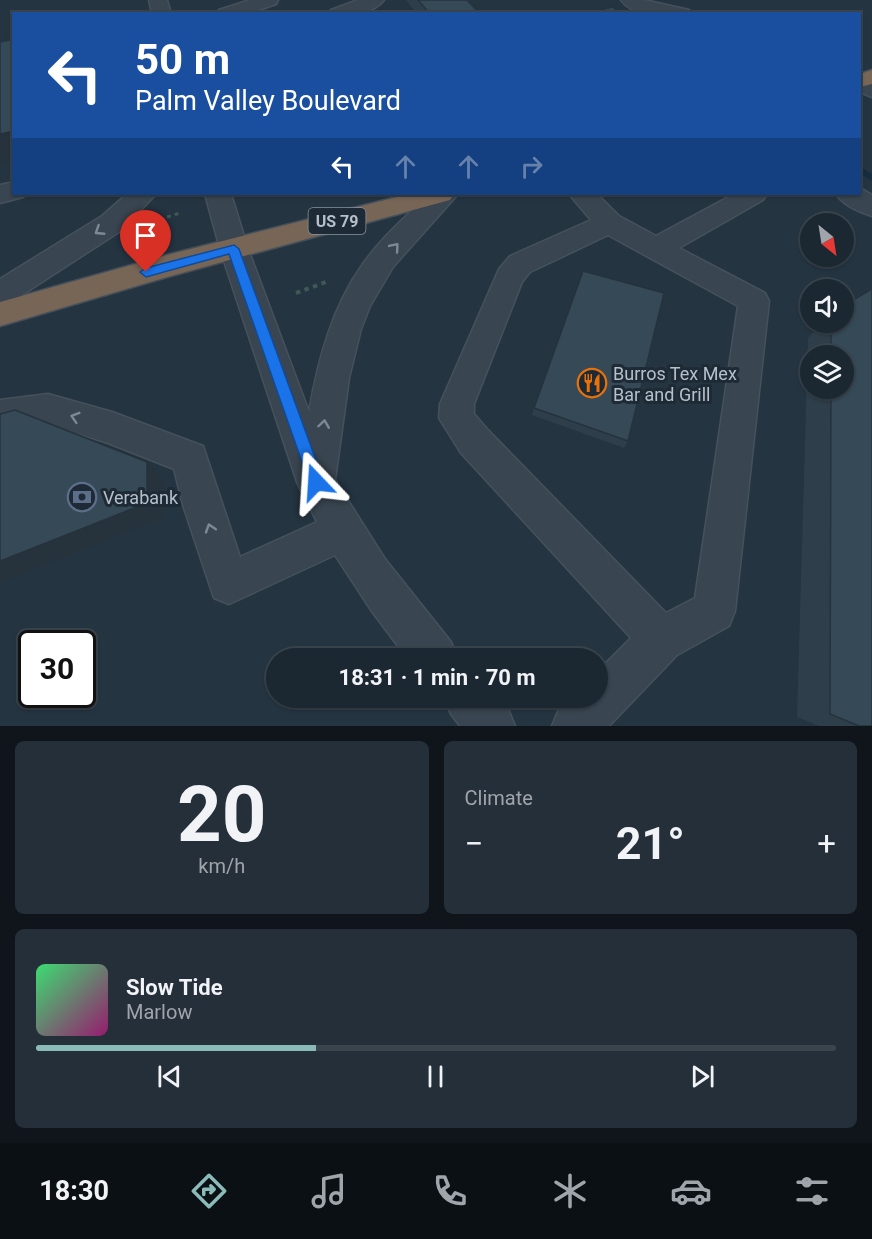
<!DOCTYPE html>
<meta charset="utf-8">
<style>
:root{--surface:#1b2731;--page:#242f39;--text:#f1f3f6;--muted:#a0a5ab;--line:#39444d;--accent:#8bbbb9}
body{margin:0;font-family:Roboto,sans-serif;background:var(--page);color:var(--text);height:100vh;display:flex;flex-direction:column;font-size:22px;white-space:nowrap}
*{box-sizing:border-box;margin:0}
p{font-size:20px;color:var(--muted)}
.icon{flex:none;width:33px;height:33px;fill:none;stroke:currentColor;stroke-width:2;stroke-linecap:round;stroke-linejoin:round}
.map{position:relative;height:726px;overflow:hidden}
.side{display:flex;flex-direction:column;gap:15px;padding:15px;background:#0f151b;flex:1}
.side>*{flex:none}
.guide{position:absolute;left:12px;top:12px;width:849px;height:183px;border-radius:0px;box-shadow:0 2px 4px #0004,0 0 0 2px var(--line);background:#1a4fa0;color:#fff;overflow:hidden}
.needle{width:39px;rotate:150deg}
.buttons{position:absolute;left:800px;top:213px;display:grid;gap:12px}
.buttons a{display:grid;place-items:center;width:54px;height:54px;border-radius:50%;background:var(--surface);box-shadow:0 2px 4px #0004,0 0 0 2px var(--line);font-size:30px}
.speed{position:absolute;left:18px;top:630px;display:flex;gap:12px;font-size:30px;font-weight:700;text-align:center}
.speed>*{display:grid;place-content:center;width:78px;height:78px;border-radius:50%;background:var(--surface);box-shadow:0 2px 4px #0004,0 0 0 2px var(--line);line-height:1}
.speed .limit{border:3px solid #111;border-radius:9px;background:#fff;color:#111}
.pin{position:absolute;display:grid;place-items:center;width:51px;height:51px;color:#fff;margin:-62px -26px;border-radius:50% 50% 50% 0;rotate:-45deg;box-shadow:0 0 6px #0007}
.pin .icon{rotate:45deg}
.me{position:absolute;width:66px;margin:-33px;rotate:340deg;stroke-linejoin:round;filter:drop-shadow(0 0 4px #0008)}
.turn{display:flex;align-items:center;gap:21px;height:126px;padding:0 24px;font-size:27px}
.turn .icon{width:78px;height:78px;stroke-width:2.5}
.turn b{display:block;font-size:42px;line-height:51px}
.lanes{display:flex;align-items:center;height:57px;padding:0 24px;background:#0003;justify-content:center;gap:30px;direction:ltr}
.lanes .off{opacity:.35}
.big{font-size:45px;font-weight:700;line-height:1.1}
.side .tile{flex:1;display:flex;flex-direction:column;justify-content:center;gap:9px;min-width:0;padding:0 21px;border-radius:9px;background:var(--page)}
.side .dial{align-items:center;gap:0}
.dial b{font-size:78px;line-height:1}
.song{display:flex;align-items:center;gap:18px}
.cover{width:72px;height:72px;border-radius:9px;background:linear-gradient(135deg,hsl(140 70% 55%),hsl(320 70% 35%))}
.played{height:6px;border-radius:3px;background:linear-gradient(90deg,var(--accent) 35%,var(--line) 35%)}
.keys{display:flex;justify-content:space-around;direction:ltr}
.heat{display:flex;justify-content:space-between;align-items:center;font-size:33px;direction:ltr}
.side .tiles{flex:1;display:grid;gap:15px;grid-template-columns:1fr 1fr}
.tile:last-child{grid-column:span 2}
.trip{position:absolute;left:266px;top:648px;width:342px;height:60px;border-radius:30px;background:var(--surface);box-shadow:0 2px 4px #0004,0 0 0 2px var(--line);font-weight:700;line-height:60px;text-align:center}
.tabs{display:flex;height:96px;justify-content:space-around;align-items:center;background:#0b1014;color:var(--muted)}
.tabs .icon{width:42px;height:42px}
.tabs .active{color:var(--accent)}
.tabs b{font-size:27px;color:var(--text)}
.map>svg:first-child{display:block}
</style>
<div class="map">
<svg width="872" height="726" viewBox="0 0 872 726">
<rect width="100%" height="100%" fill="#243441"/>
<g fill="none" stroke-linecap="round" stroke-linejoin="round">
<polygon fill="#172c3f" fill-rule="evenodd" points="860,167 872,174 872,181 860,174"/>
<g stroke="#45515c" stroke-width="3">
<g id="minor">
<polygon points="149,0 167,0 171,14 152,14"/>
<polygon points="250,0 278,0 276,4 247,14 217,14 219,10"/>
<path d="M358,0H384C373,15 346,14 329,14L331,10Z"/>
<path d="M621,0H644L689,10L691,14C670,14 635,20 621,0Z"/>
<polygon points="860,76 872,81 872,97 860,92"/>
<polygon points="14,182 14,194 26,194 23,197 0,203 0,185"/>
<path d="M860,188L872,195V216C859,212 843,205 836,194H860Z"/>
<polygon points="127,194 156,194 122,230 11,302 0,306 0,279 102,216"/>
<path d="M205,194H231L248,249L309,412C318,360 332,307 363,264C381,238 406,216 430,194H458L393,267L370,306L361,329L349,378L335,480L385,559L451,642L457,658H407L371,610L335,555L229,604L214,598L183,505L174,469L108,443L48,424L0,430V400L48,394L112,412L203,446L240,557L317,522L297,482L220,249Z"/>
<path d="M569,194H597L619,216L656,236L734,194H767L763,200L679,248L765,293L769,301L735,611L729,626L677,655L609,726H552L559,709L571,698H597V672L631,638L461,453L439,418L440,404L499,269L510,256L591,220ZM608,235L738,306L695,598L666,613L487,429L474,414V404L522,282L530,272Z"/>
<polygon points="444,698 497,698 508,709 515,726 460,726 451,714"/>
</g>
</g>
<g stroke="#44505b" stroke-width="3">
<g id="highway">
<polygon points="872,70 872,84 860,87 860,74"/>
<polygon points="409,194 454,194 450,200 167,277 0,326 0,302 167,255"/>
</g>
</g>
<polyline stroke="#405958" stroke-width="3" stroke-dasharray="4 4" stroke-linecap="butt" points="167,217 180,213"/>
<polyline stroke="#405958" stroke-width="4" stroke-dasharray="4.5 4.5" stroke-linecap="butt" points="296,293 326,282"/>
<use href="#minor" fill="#394550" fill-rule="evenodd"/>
<use href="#highway" fill="#776556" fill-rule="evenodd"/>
</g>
<g fill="#2e3f4b" fill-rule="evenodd">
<polygon points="406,0 467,0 480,14 417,14"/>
<path d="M823,322H843L872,726H819L797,717L808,338ZM810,356H843V388H810Z"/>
<polygon points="534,408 628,441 624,448 532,415"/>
</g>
<g fill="#26333d">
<polygon points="14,131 14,157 6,159 6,163 0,165 0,134"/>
<polygon points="147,462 163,478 164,517 0,583 0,561"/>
</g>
<g fill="#364957" stroke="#26333d" stroke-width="1.5">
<polygon points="418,0 467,0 480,14 430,14"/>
<polygon points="613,7 620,14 583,14"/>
<polygon points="14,39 14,131 0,134 0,42"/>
<polygon points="583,271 664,293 628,441 534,408"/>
<polygon points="872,289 872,726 859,726 830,714 831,388 843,388 843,356 831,356 831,322 843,322 843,306"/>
<polygon points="15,410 147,462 147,503 0,561 0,414"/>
</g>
<defs><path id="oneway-chevron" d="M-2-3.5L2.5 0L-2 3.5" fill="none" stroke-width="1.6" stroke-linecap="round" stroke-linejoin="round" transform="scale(1.5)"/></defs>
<g stroke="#7d8994">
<use href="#oneway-chevron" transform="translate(99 231) rotate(147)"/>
<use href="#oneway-chevron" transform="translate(395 247) rotate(-50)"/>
<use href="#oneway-chevron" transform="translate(75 417) rotate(-163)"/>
<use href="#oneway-chevron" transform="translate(324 424) rotate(-82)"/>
<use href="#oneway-chevron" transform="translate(210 528) rotate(-108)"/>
</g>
<polygon fill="#1a73e8" stroke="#114b97" stroke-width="1.5" points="234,245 239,249 324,482 322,488 316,490 311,488 309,482 229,254 146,277 140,272 146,268"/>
<defs>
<g id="restaurant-ring" transform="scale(1.5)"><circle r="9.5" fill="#1e2a35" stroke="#e8710a" stroke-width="1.5"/><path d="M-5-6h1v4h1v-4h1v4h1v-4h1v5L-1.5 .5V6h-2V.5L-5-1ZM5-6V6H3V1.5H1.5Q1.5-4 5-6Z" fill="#e8710a"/></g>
<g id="bank-ring" transform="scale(1.5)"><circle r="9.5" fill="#1e2a35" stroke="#5c6f8a" stroke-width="1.5"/><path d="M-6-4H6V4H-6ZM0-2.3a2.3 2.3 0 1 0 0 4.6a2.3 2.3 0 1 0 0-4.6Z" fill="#5c6f8a"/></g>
</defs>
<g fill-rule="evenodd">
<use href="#restaurant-ring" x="592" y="383"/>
<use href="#bank-ring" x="82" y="497"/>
</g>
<g text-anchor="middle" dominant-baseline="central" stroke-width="6" stroke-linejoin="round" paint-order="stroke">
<rect fill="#1e2a35" stroke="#88939e" stroke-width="1.5" x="308.5" y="208" width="57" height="26" rx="4.5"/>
<g font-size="16" font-weight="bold" fill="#b5c0cb">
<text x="337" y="221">US 79</text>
</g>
<g font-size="18" fill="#b5c0cb" stroke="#1e2a35" text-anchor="start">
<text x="613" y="373">Burros Tex Mex<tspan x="613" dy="21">Bar and Grill</tspan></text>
<text x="103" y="497">Verabank</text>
</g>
</g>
</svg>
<div class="buttons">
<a><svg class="needle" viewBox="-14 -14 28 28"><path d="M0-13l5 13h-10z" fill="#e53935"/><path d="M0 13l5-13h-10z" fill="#a0a5ab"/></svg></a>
<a><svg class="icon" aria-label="sound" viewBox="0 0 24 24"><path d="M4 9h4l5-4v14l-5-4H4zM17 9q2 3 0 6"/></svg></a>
<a><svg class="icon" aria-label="layers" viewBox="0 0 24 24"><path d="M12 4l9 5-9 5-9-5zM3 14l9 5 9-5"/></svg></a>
</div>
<div class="speed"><div class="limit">30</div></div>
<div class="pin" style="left:146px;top:272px;background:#d93025"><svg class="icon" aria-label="arrive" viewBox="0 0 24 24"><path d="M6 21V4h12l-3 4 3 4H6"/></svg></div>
<svg class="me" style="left:316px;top:482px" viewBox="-20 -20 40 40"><path d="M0-17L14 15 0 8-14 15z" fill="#1a73e8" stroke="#fff" stroke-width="4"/></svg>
<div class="trip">18:31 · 1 min · 70 m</div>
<div class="guide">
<div class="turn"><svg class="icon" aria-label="left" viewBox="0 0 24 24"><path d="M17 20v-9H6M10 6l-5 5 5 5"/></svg><div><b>50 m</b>Palm Valley Boulevard</div></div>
<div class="lanes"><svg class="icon" aria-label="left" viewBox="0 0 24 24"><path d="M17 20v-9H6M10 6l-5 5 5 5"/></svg><svg class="icon off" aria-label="ahead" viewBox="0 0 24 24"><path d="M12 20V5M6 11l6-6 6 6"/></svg><svg class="icon off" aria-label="ahead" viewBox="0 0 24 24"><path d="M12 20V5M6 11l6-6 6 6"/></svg><svg class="icon off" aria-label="right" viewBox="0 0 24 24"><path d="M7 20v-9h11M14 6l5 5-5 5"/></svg></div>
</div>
</div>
<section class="side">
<div class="tiles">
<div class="tile dial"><b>20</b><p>km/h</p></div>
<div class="tile"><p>Climate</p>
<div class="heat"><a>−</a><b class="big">21°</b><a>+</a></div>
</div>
<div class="tile">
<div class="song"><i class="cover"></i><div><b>Slow Tide</b><p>Marlow</p></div></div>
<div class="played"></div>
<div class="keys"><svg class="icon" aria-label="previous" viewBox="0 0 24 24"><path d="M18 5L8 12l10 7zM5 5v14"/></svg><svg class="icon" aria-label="pause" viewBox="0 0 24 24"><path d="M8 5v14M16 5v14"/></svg><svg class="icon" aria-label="next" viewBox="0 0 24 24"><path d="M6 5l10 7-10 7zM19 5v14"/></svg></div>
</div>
</div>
</section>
<nav class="tabs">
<b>18:30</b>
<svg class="icon active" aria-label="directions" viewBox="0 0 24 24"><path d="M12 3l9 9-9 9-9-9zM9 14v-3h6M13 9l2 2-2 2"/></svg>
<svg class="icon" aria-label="music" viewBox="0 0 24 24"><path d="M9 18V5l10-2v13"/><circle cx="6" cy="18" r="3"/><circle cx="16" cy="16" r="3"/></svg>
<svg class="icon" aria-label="phone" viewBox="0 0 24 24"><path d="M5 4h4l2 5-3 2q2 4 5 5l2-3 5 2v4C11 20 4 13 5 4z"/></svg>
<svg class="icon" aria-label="climate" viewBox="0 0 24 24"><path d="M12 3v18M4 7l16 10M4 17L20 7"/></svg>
<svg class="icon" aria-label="car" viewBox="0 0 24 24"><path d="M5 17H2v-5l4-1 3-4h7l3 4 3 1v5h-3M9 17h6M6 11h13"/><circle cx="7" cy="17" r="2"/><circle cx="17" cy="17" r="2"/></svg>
<svg class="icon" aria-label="filters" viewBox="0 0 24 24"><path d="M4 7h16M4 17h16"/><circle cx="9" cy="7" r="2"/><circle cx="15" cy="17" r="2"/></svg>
</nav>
